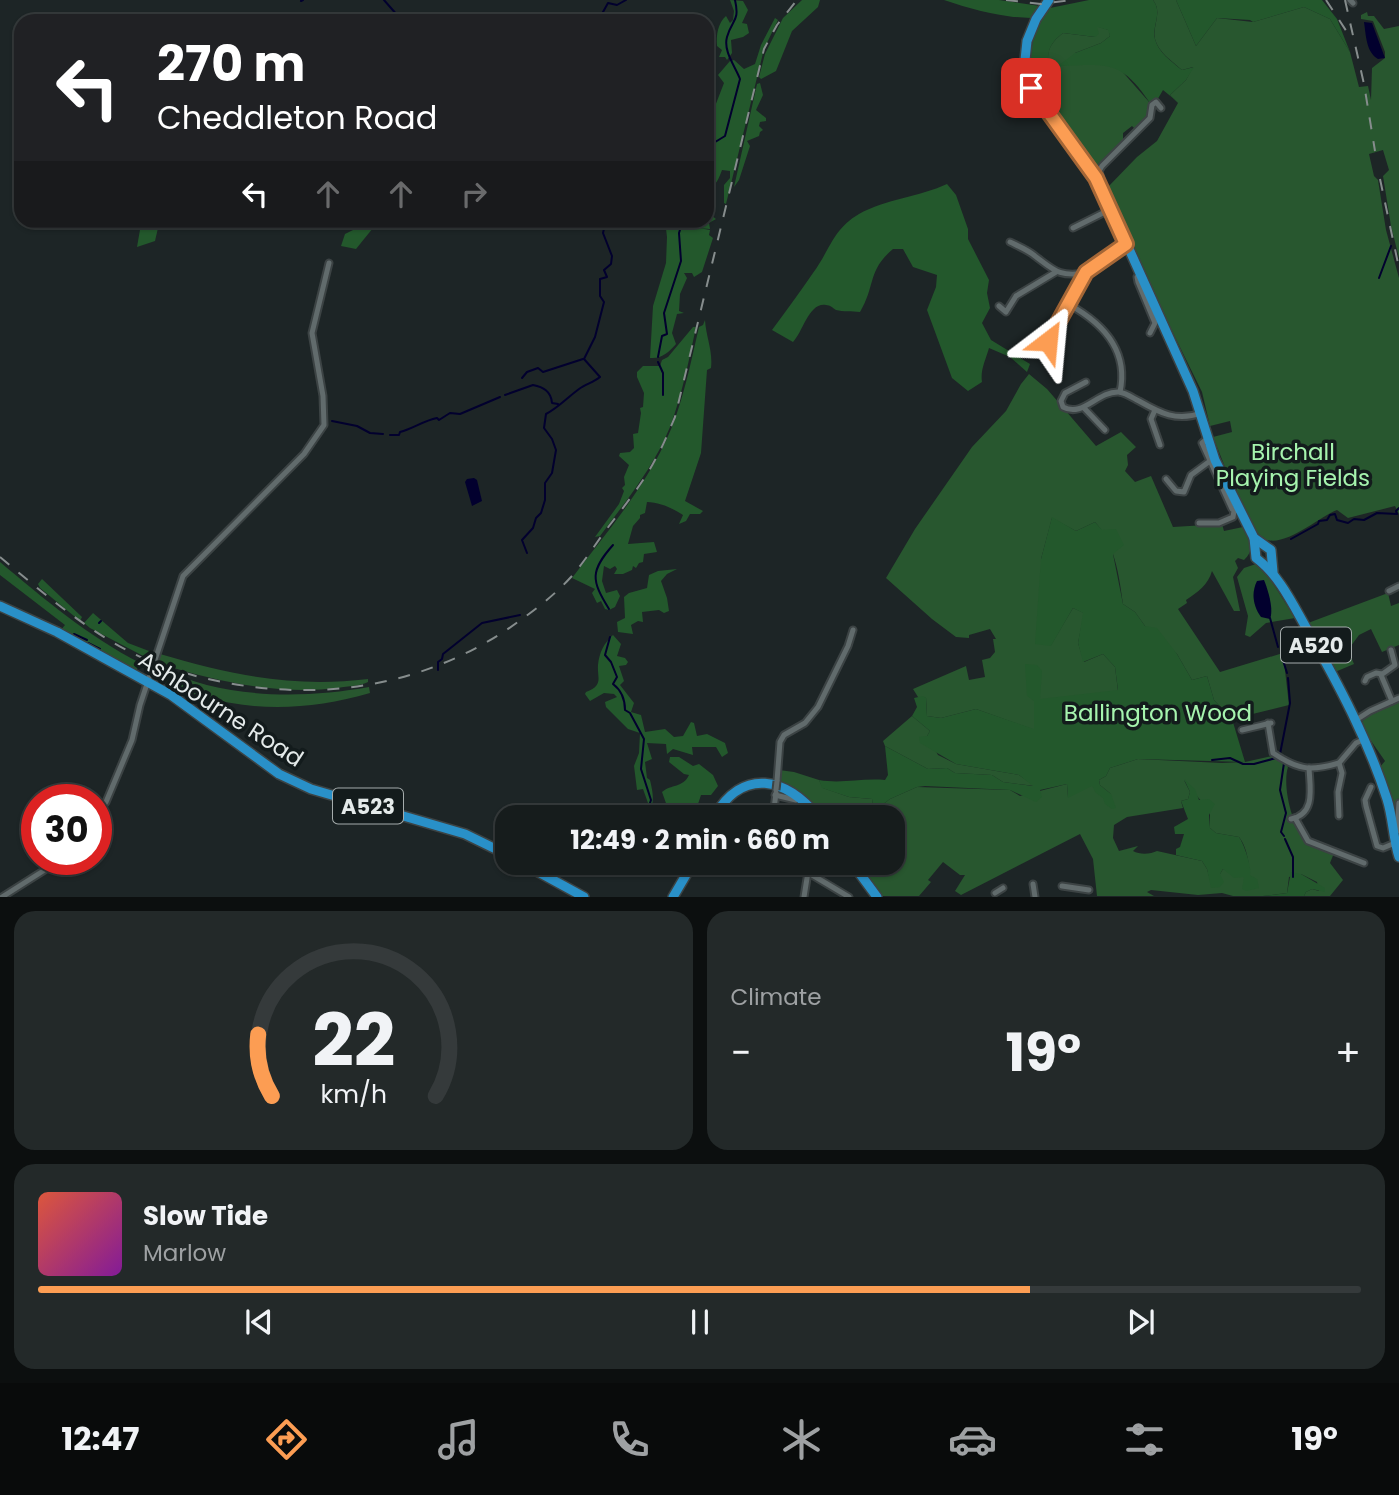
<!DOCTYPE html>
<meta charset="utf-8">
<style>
:root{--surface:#161c1c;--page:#232929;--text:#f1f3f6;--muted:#9ea1a3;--line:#353a3b;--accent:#fc9d53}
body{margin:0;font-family:Poppins,sans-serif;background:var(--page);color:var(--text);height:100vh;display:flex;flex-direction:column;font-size:26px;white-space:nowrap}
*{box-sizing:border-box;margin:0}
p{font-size:23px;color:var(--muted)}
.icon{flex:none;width:38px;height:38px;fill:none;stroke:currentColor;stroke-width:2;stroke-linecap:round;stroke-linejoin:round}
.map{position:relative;height:897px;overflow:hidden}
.drawer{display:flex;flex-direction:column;gap:14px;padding:14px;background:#0c0f0f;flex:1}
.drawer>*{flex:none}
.guide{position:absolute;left:14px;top:14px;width:700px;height:214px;border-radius:21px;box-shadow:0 2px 5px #0004,0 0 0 2px var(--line);background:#202124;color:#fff;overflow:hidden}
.speed{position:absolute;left:21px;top:784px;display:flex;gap:14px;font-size:35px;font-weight:700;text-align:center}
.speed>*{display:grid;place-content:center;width:91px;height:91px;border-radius:50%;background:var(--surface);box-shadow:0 2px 5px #0004,0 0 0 2px var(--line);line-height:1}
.speed .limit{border:10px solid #d22;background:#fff;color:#111}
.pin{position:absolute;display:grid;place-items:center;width:60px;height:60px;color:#fff;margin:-30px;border-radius:14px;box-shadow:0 4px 10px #0006}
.me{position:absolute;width:77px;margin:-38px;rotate:29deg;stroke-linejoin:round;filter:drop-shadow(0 0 5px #0008)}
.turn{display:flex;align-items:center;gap:24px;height:147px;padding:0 28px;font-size:32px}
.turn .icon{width:91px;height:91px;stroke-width:2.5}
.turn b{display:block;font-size:49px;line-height:60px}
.lanes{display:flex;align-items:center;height:66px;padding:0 28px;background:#0003;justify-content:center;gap:35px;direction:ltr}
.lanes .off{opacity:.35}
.big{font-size:52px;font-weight:700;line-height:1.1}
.drawer .card{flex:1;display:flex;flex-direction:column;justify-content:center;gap:10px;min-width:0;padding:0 24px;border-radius:21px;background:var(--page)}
.drawer .dial{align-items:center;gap:0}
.dial svg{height:182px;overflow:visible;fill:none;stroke:var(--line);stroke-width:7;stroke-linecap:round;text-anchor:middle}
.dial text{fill:var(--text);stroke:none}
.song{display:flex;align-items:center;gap:21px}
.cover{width:84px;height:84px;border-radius:10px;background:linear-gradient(135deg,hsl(10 70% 55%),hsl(290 70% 35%))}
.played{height:7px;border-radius:4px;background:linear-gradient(90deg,var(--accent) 75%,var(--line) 75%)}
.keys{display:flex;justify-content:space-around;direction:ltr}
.heat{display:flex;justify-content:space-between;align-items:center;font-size:38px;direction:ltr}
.drawer .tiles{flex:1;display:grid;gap:14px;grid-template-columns:1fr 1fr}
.card:last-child{grid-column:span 2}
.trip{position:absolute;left:495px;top:805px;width:410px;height:70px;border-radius:21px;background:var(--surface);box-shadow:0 2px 5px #0004,0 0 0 2px var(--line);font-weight:700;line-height:70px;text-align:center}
.tabs{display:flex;height:112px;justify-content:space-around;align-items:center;background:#090b0b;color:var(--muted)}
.tabs .icon{width:49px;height:49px}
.tabs .active{color:var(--accent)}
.tabs b{font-size:32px;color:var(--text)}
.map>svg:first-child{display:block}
</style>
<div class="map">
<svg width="1399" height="897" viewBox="0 0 1399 897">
<rect width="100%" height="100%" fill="#1d2526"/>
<g fill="#28572f" fill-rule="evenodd">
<path d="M1153,0H1176L1196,46L1217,18L1253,22L1304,7L1330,19L1350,52L1359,87L1368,86L1371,100L1372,68L1385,58V52L1373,21L1361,19V15L1367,12L1368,16H1374L1384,29L1399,26V258L1391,226L1383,176L1389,170L1383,150L1369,154L1374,176L1378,180L1386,230L1399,278V514L1395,506L1348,518L1337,510C1318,517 1281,552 1261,537C1252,530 1242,504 1237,493V486L1231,482L1213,437L1232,432L1230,421L1210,426L1202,392L1139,264L1106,189L1137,157L1157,141L1178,103L1170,95L1186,80L1193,67L1182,70C1173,62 1158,52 1155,39C1152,25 1163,13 1153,0Z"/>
<path d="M1096,26L1109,30L1110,36L1101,43L1075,53L1120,69L1150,103L1148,116L1136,130L1132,126L1123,133V142L1096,171L1051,110L1037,84L1034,83L1037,65L1048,62C1047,48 1052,42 1063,33L1095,37Z"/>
<path d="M1029,374L1047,389L1096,446L1121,432L1136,447L1127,455L1128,465L1125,471L1135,482L1151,476L1173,527L1222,524L1224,531L1243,527C1249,539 1256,549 1244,560L1238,558L1235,561L1238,568L1233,577L1240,611H1234L1212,571C1208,585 1198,592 1186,600L1187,603L1178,609L1220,672L1283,653L1289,705L1232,719L1214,700L1207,676L1192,680L1177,654L1145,626L1135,612L1123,604C1119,575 1115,544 1095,522L1076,531L1052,518L1041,559L1051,645L1073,608L1084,613L1078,643L1084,662L1103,654L1115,667L1118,691L1034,701L1035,730L976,709L941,718L927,716L926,698L918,697L913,689L966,666L969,680L985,677L982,660L990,658L995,652L993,639H996L990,629L969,635V638L956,637L932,619L886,578L915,529L972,447L1006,411L1021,384Z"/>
<polygon points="1256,564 1264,569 1295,618 1266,623 1250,637 1245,635 1248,616 1237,577 1244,568"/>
<polygon points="1388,593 1391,606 1399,603 1399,645 1382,652 1371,629 1359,635 1348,650 1354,664 1335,672 1308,623"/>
<path d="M160,654C231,675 293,688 368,679V682C361,686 348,686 338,688C278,695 220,682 163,665L161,668C223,699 302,699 369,687L370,693C294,715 223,712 152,677Z"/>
<polygon points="1399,701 1399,798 1395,808 1380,767 1385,761 1369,738 1362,722 1365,718"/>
<polygon points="912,716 930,731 927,736 938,755 956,764 1019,775 1035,786 1003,782 992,775 955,773 947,768 928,769 885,746 883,741"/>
<path d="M1272,756L1280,758L1288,767C1282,786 1292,829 1308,843C1314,849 1326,850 1334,853L1330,863L1343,880L1330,896H1304L1306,892L1312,889L1319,891L1317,882L1301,874L1289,877L1287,893L1263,896H1233L1222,893L1198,895L1151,890L1147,892L1154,896H1097L1093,859L1080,834L961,895L955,891L965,875H960L943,862L928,880L931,882L919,896H880L855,863H892V817H821L779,782V770L794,772L819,780L823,788L849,797L872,799L874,811L890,799L917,787L1010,790L1020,796L1067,784L1068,797L1092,785L1111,794L1100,785L1099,780L1106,776L1110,768L1138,759L1222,763L1245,762ZM1184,780L1210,812V828L1216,833L1239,837C1247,847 1249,863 1250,876H1245L1223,869L1212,887L1207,869L1202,861L1157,851C1151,854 1140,855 1133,851L1138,846L1119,851L1113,838L1114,825L1127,817L1183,808L1181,801L1188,799L1190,792Z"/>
</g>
<g fill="#23582c">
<path d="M730,0L743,1L748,10L742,23L747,24L749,33L743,37L731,40L732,53L727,60L725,57H719L722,50L717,46C716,35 718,23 726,16L730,23L733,20L734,11Z"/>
<polygon points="802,0 820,0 818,7 792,31 776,71 761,79 759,77 765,54 783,18"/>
<path d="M944,0H999L1040,6L1031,18C1001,17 973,10 944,0Z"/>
<path d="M1089,0H1153C1163,13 1152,25 1155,39C1158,52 1172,62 1182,70L1194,67L1186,80L1170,95L1179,103L1163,90L1156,102L1150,103C1120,58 1106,65 1058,66L1075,53L1101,43L1110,36L1108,30L1097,27L1099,34L1095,37L1063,33C1052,42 1047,48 1049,62L1045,66L1037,65L1041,79L1034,83C1027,53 1032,31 1050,8Z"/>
<polygon points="1176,0 1322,0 1337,19 1350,52 1330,19 1304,7 1253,22 1250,20 1217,18 1196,46"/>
<path d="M775,18L778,20L764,49L726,204L724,203V185L730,178V171L722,170C719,178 716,187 707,188V127L724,83L718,75L730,61L734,60L744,69L755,64L761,45Z"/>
<polygon points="760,83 763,95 756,110 766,118 766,121 760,122 759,126 763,130 760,132 759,136 747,141 750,146 739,180 734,187 757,84"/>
<path d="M947,184L956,195L968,229V239L989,280L987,293L990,308L982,323L991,340L1030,364L1027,372L1010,357L989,348C986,359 980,370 982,382L968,391L952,378L927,310L936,287L937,275L913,267L903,249H893C867,271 876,285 860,312C852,311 843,312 836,310C833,308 830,305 826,305C809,302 803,332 793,342L772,330C786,311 800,292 813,273C830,250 833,229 859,214C886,199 919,197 947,184Z"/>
<path d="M707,212L716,219L709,223L710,229L699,228L710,230L709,235L713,238L702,272L694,277L692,273H684L687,278L680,294L679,311L684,313L677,314L672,333L676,344C669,352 662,359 650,358L653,306L666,263L667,237L665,221L707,220Z"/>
<polygon points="371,221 377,223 356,249 341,246 345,234"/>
<polygon points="141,224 158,228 155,241 137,247"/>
<path d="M705,320C706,337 713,351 711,368L707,370L701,453L685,501L703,511L700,514H690L686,521L679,524L683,515C674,509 660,502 647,502L645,513L640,515V518L633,526L628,544L654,542L657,552L644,554L643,562L639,563L636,568L633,566L632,570L623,574H614L617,569L615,566L610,569L604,566L602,581L606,593L617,590L620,596L615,607L609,610L605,609L601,601L597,603L592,593L595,589L572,578C610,528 655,476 676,416C686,387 692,357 699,327L703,325Z"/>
<path d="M693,327H696C689,360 682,395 670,427C654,467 626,501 600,536L595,537L619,504L624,491L622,488L625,485L624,477L629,465L619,456L620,453L630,452L634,448L633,434L638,433L641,413L640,408L643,407L644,393L637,377V372L643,366H660L662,360L668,357Z"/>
<path d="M1052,517L1076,531L1095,522L1102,530L1116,529L1124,545L1113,554L1123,604L1135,612L1145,626L1157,628L1177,654L1192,680L1207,676L1214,700L1232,719L1245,762L1138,759L1110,768L1106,776L1099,780L1100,785L1111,794L1116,808L1112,809L1105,804L1103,798L1096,793L1092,786L1068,798L1067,784L1040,790L1042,797L1036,802L1010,790L925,786L917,787L890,799L874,811L872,799L849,797L822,788L819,780C842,784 860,778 885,780L888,775L885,746L928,769L947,768L955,773L992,775L1003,782L1033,786L1019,775L956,764L920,743L919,737L927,736L930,731L912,716L917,707L914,698L923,696L926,698L927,716L941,718L976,709L1034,729V701L1027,696L1025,664L1037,665L1042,671L1040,699L1118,690L1115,667L1103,654L1083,662L1078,643L1083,613L1073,608L1051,646L1035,644L1041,559Z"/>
<path d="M0,562C44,599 88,636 140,663L136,671L60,631L65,625L0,575Z"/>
<polygon points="677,569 667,574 661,581 667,598 669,611 664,613 659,610 642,612 643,622 638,621 631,625 633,634 618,632 617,622 625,618 624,597 629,593 647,588 649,575 658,571"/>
<polygon points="42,579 82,617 80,621 40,588 38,584"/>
<polygon points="93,613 128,643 149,651 147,658 90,628 84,623"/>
<path d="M613,635L621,644L617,656L625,658L628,662L626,665L619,666L624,681L620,685L634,703L631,712L641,715L645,732L665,729L674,737L683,736L691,722L694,723L697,736L707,734L725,743L728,753L722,757L716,747H692L693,755L673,749L667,754L666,744L647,743L652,759L645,762L647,778L650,780C653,793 655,802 649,813L651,817H641L648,803L643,789L637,790L634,766L639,753L640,733L628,729L606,707L605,702L617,697L614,694L604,693L590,701L585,694L586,692C604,685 597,678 598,665C599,653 604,643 613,635Z"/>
<path d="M670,757H679L693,766L699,764L713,775L718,786L711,795H701L698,804L684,811L685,814L699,811L704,814V817H676L667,806L662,792C671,784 683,788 689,775L684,774L669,762Z"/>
<path d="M1184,779L1195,789L1199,800L1209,799L1215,804L1209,815L1210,828L1216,833L1239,837C1244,844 1252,867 1250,875L1257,879L1259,888L1246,891L1242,889L1244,877L1234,878L1223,869L1220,874L1224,882L1220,887L1211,888L1207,869L1202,861L1176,855V849L1180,847L1184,834H1175L1174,827L1188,819L1181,801L1188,799L1190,792Z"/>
<polygon points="1291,872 1301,874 1325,888 1325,892 1312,889 1306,892 1304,896 1263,896 1287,893"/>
</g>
<g fill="#02002e">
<path d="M1364,22L1372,23L1385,58L1378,59C1366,52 1366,35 1364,22Z"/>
<polygon points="474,478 477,480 482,501 472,506 465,482 467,479"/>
<path d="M1264,580C1268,590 1274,609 1270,619L1261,617C1253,606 1251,593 1257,581Z"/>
</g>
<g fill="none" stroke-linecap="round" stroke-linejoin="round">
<g stroke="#02002e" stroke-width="2">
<polyline points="384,0 398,16"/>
<polyline points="301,1 303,0"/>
<polyline points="570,21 580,21"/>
<polyline points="598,21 608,3 617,5 626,0"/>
<path d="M707,147L725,136L740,79C735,66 723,51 727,37C732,19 740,22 735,0"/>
<polyline points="1379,278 1391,246"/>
<polyline points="658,357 662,336 667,334 664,313 681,261 679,233 683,220"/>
<polyline points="658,362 663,373 663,395"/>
<polyline points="522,378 527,372 538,368 543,372 583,359"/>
<path d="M505,395L533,385C543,387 551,391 552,403L558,404"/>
<polyline points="332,421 357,426 370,433 383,434"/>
<path d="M390,435H399L400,432C414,428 423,421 437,418L439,420L450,413L460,414L500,397"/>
<polyline points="1291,539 1318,524 1319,521 1327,520 1330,515 1335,514 1337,520 1348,523 1354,519 1364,520 1377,513 1397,514 1396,511 1399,508"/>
<path d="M527,553L522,540L533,528L536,518L541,513L545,500V483L552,473L556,450L552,439L544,428L546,414C558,408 568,397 579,389C586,384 594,382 600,377L584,359L595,337L604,302L600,296V279L607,277L604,270L611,264L612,256L603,233L606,220"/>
<path d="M609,609C591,580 590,571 613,545"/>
<polyline points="1270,618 1278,647"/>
<polyline points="99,623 101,621"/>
<polyline points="74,634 87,640"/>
<path d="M610,637L605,655L611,662L617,677L613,684C621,690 625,699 625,710L630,713L644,739L641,769L651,800L647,812L648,817"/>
<polyline points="88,643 100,649"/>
<polyline points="1281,654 1287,673"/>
<polyline points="438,670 438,662 442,659 443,654 482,623 520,615"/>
<polyline points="1280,754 1290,703 1288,678"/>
<polyline points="1212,760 1230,758 1243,764 1254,764 1276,758"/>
<polyline points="1284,763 1280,790 1286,813 1281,832 1284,836"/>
<polyline points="1285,839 1293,857 1293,877"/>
<polyline points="630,875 631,863"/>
</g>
<g stroke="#3c4344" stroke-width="9">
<g id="minor">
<polyline points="1350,0 1353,3"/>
<polyline points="1102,184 1099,171 1102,166 1150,118 1152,105 1156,102 1161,108"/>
<polyline points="1073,228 1111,209"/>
<path d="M1010,242C1018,246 1028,250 1035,256C1055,271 1059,277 1086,273"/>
<polyline points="1140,275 1137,277 1138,282 1155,323 1150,333"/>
<path d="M1068,304C1103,323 1129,350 1120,392"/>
<polyline points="999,306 1006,312 1016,296 1056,272"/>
<polyline points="1047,344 1086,273 1126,244"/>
<path d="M1086,382L1065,393L1061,401L1063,407C1083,418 1097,391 1119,392C1126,393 1133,398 1139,401C1160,413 1177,422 1201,413"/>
<polyline points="1084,408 1105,430"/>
<polyline points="1155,410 1151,419 1160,445"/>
<polyline points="1208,438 1202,443 1232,509 1240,511"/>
<polyline points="1166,479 1176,491 1184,492 1191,475 1210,461"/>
<polyline points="1199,523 1219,523 1233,517 1234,511"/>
<polyline points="1389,591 1399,586"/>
<polyline points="1391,650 1395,665 1381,675 1392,701"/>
<polyline points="1365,681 1367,677 1376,673 1382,674"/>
<polyline points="1356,720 1370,711 1399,698"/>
<path d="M1268,723L1273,753C1297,769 1309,772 1339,763L1356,743L1365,739"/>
<polyline points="1242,730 1271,723"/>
<polyline points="777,781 780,742 784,735 805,723 818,707 848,646 853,630"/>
<polyline points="1371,787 1365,800 1366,806 1377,846 1383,848 1395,843"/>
<polyline points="775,795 796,800"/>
<polyline points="96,815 106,802 132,740 140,705 183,576 304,454 324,425 323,396 312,333 329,263"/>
<polyline points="1339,816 1338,792 1342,773 1339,763"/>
<polyline points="773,817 776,793"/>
<polyline points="1295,818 1308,841 1364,863"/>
<path d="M1291,819C1316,814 1310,788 1309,768"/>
<polyline points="1397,831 1399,803"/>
<polyline points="792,863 849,897"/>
<polyline points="1033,884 1035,897"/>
<polyline points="1062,886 1089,890"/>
<polyline points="995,893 1003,888"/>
<polyline points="2,897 62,859"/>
<polyline points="804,897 808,872"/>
</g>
</g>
<g stroke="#3c4344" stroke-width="12">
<g id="highway">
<polyline points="1049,0 1036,19 1027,41 1025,60 1031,88 1102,189 1193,391 1215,460 1254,538 1271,550 1273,572"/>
<path d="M1254,538L1256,558C1280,576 1293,605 1308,631C1339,685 1368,740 1387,799C1393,818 1393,838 1399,857"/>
<polyline points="0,606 57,632 171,695 279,774 311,789 465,834 508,855"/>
<path d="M714,817C742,767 787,777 818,817"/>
<polyline points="522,863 584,897"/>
<polyline points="852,863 877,897"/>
<polyline points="673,897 693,863"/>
</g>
</g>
<use href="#minor" stroke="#616b6c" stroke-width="5"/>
<use href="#highway" stroke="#2990c8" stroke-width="9"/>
<g stroke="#868d8d" stroke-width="2" stroke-dasharray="12 12" stroke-linecap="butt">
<polyline points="1006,0 1041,4 1072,0"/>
<polyline points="1326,0 1347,32"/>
<polyline points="1345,0 1364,84 1375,151"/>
<polyline points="1380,179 1399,268"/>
<path d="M0,557C47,596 91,635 147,660"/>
<path d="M162,666C279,705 400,699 505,631C528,615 552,598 571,577C585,561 596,543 609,526C625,505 643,483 655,460C663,446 669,431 675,417L764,49L777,25L797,0"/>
</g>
<g stroke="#3c4344" stroke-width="9" stroke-linecap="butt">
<polyline id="minor-bridge" points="776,790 777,781"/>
</g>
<use href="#minor-bridge" stroke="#616b6c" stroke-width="5"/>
</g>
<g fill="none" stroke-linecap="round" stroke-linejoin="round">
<g stroke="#a46636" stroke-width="18">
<polyline id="route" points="1031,88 1096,178 1126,244 1086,272 1048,341"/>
</g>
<use href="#route" stroke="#fc9d53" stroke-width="12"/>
</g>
<g text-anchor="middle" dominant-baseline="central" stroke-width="7" stroke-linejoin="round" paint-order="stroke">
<g fill="#131b1c" stroke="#a5acac" stroke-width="2">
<rect x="1281" y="627.5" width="70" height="35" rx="5"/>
<rect x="333" y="788.5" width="70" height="35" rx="5"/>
</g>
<g font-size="21" font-weight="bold" fill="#e4eaea">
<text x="1316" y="645">A520</text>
<text x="368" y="806">A523</text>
</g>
<g font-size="23" fill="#a6f4ae" stroke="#131b1c">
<text x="1293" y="452">Birchall<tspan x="1293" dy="26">Playing Fields</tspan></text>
<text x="1158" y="713">Ballington Wood</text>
</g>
<g font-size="23" fill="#e4eaea" stroke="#131b1c">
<text transform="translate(221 709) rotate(33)">Ashbourne Road</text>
</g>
</g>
</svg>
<div class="speed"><div class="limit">30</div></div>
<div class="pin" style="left:1031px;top:88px;background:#d93025"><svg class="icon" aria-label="arrive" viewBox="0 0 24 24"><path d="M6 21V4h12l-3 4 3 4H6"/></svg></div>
<svg class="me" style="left:1048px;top:341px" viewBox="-20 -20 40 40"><path d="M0-17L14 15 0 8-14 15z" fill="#fc9d53" stroke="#fff" stroke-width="4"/></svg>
<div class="trip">12:49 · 2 min · 660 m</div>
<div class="guide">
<div class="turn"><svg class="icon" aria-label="left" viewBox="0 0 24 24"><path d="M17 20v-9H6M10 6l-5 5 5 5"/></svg><div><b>270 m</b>Cheddleton Road</div></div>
<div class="lanes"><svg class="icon" aria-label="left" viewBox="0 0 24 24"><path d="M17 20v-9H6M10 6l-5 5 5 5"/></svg><svg class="icon off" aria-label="ahead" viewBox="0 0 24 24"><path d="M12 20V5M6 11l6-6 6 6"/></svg><svg class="icon off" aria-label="ahead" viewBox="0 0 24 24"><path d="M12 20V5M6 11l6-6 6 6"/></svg><svg class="icon off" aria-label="right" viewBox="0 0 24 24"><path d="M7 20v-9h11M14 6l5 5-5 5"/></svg></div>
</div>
</div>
<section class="drawer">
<div class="tiles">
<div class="card dial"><svg viewBox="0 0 100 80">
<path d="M14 69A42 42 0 1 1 86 69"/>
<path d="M14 69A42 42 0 0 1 8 42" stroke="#fc9d53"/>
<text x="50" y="56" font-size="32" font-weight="700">22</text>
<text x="50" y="72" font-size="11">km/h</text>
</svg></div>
<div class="card"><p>Climate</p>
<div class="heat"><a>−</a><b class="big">19°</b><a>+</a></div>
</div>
<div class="card">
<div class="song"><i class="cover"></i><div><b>Slow Tide</b><p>Marlow</p></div></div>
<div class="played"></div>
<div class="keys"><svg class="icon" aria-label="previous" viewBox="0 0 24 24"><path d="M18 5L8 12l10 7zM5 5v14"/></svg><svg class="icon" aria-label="pause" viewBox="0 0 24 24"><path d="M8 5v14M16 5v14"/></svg><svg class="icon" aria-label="next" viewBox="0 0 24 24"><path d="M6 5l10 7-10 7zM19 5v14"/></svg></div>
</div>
</div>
</section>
<nav class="tabs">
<b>12:47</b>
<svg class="icon active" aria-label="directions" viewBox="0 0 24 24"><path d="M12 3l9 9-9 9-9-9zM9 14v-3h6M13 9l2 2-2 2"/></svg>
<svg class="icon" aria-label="music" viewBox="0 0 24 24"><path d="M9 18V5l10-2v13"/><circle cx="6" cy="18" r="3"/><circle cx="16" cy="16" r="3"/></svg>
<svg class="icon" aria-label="phone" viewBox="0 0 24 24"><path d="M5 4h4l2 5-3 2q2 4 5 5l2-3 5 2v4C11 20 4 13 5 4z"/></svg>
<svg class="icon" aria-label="climate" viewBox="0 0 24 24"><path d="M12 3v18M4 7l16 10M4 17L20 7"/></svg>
<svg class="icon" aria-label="car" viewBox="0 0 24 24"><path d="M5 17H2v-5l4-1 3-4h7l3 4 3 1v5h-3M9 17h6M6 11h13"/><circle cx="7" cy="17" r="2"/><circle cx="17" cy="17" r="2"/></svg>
<svg class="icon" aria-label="filters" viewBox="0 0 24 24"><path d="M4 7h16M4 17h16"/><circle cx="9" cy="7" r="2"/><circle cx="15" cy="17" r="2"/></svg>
<b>19°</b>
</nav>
